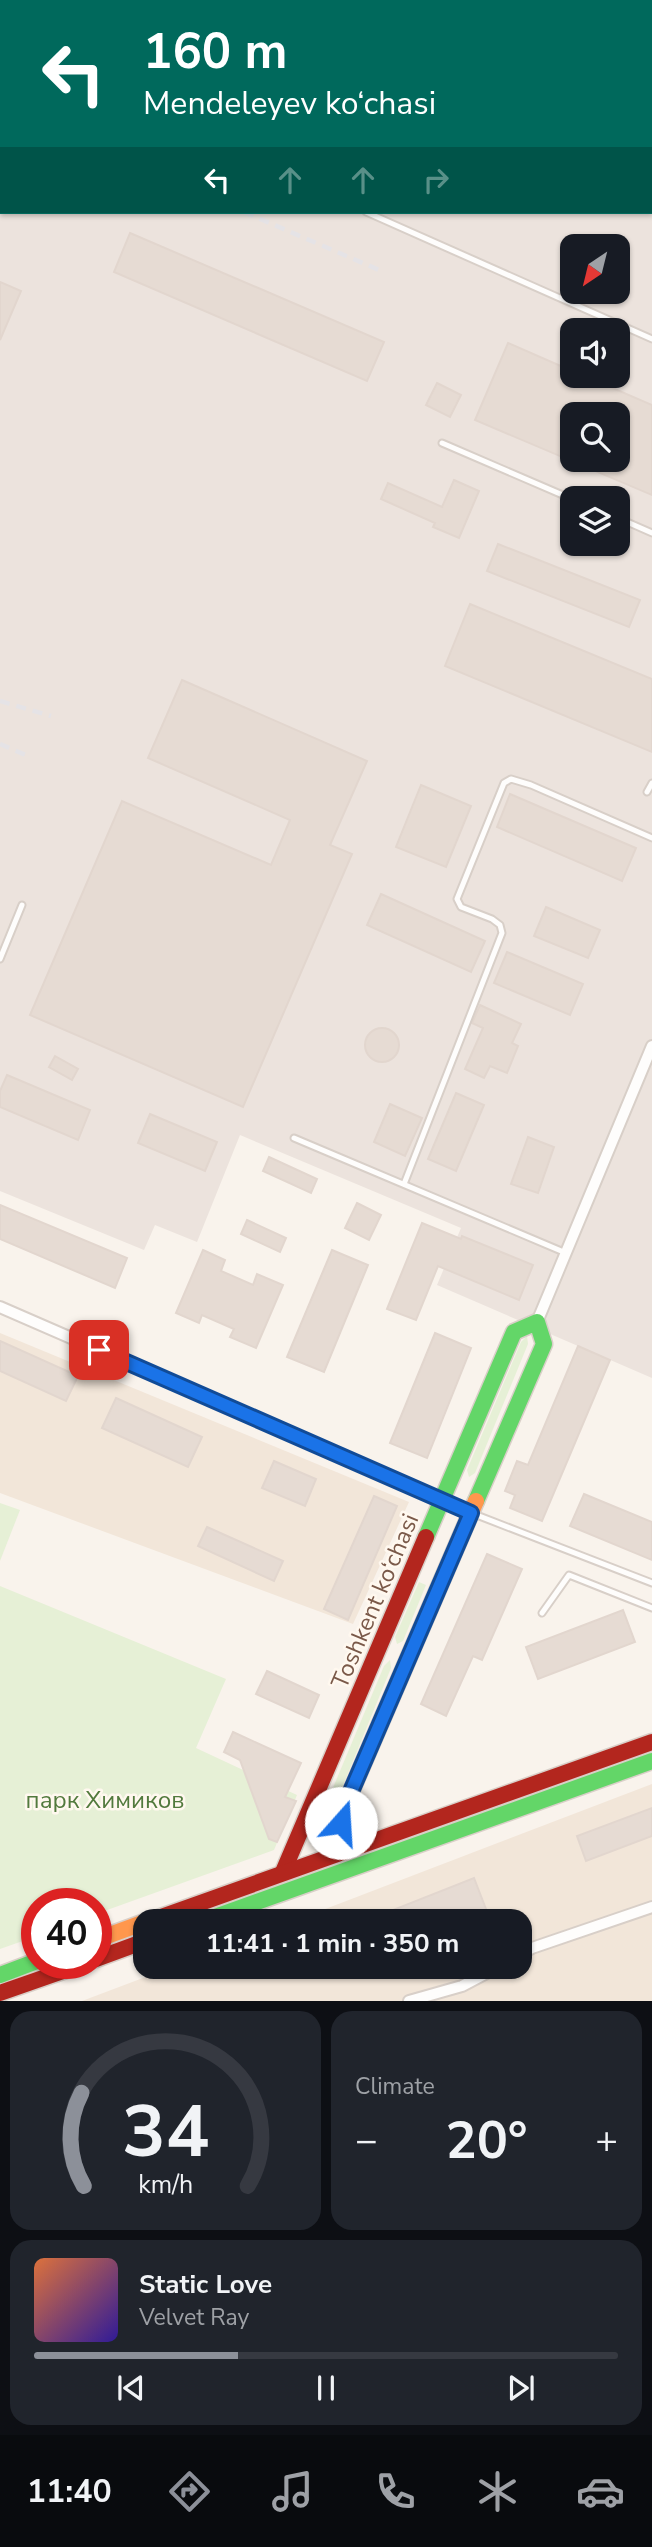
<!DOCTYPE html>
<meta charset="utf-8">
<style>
:root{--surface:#171b24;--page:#20242c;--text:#f1f3f6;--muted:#9ea1a6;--line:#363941;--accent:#8c9099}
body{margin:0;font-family:"Nunito Sans",sans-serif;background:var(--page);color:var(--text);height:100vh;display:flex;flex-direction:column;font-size:26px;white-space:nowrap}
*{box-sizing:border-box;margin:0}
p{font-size:23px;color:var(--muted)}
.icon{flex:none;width:38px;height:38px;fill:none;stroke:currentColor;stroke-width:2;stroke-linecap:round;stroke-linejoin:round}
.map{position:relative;height:2001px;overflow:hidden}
.side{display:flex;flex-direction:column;gap:10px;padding:10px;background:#0d0f14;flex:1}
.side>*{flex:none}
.guide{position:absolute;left:0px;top:0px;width:653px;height:214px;box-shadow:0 2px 5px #0004;background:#00695c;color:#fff;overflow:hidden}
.needle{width:46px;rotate:215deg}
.buttons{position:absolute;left:560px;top:234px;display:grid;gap:14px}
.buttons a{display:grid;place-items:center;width:70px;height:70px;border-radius:14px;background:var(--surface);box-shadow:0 2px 5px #0004;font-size:35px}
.speed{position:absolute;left:21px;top:1888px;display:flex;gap:14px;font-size:35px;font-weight:700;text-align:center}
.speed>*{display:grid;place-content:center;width:91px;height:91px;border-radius:50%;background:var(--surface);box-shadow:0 2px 5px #0004;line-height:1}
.speed .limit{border:10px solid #d22;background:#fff;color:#111}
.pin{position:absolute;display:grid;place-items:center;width:60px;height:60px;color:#fff;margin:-30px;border-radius:14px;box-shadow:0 4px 10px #0006}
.me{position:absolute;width:77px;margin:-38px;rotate:19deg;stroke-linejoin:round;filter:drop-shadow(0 0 5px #0008)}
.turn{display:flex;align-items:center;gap:24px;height:147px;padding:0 28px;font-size:32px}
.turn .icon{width:91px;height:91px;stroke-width:2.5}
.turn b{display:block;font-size:49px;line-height:60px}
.lanes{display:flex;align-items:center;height:66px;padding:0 28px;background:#0003;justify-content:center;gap:35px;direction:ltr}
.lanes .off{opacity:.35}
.big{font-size:52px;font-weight:700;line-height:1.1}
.side .widget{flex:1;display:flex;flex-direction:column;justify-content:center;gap:10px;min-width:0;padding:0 24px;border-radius:21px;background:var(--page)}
.side .dial{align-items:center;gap:0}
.dial svg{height:182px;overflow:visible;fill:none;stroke:var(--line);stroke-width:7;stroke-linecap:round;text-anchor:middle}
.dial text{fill:var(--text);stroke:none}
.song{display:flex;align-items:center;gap:21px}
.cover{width:84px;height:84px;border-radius:10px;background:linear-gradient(135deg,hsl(20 70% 55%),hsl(250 70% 35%))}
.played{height:7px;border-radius:4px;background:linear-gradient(90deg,var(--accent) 35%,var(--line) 35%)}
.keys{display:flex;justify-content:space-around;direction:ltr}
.heat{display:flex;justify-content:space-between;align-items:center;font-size:38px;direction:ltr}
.side .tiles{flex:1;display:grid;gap:10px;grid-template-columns:1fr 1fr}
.widget:last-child{grid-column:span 2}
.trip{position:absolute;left:133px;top:1909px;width:399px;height:70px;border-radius:21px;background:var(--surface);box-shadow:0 2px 5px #0004;font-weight:700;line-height:70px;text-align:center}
.menu{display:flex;height:112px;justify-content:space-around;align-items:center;background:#090b0e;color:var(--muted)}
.menu .icon{width:49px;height:49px}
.menu .on{color:var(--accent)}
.menu b{font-size:32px;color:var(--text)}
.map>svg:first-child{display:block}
</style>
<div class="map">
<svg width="652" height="2001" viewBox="0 0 652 2001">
<rect width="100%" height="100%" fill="#f9f3ec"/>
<g fill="#f2e6d9">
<polygon points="0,1333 409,1502 353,1624 0,1493"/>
<polygon points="652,1784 652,2001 82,2001 172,1967 520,1967 520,1922 294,1921"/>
</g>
<path fill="#ece3dd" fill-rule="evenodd" d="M0,0H652V1378L437,1285L461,1228L240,1135L197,1242L155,1225L144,1250L0,1191ZM2,2H651V212H2ZM572,247H618V292H572ZM572,331H618V376H572ZM572,415H618V460H572ZM572,499H618V544H572Z"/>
<g fill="#e6f0d6">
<polygon points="527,1336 528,1344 475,1473 469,1477 467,1470 521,1342"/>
<polygon points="0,1503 20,1510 0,1561"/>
<polygon points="419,1582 426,1585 403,1641 397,1644 395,1637"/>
<polygon points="0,1586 226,1679 196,1748 297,1795 274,1850 96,1914 96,1904 37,1904 37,1936 0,1949"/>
<polygon points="390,1660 391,1668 335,1805 323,1820 327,1802 384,1666"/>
</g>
<g fill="#e6dbd3" stroke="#e2d6ce" stroke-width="2" fill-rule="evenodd">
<polygon points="130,233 384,342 367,381 114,272"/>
<polygon points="0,282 21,291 0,340"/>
<path d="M508,343L572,371V376H585L652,405V495L475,420ZM572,415H618V460H572Z"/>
<polygon points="437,383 461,395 450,417 426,405"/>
<polygon points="454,480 479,491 459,538 433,527 435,523 381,499 388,483 442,507"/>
<polygon points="498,544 640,600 629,627 487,571"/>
<polygon points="470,604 652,679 652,752 445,666"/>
<polygon points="182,680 367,761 330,845 352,854 243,1107 30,1015 122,801 271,865 290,820 148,758"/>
<polygon points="421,785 471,806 446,867 396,847"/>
<polygon points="510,794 636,848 622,881 497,827"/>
<polygon points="381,894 485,941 471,972 367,925"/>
<polygon points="546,907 600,930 588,958 534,936"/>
<polygon points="507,952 583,984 570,1015 494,983"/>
<polygon points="480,1005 521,1024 512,1043 518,1046 507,1073 490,1066 484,1078 465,1069 483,1028 472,1023"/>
<circle cx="382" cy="1045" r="17"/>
<polygon points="55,1056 78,1069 72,1080 49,1067"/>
<polygon points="7,1075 90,1110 78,1140 0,1107 0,1091"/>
<polygon points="456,1093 484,1105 456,1171 428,1159"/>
<polygon points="390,1104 422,1118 405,1156 374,1142"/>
<polygon points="150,1114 217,1142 205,1171 138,1143"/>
<polygon points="528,1137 554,1147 538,1193 511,1184"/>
<polygon points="269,1157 317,1179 311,1193 263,1171"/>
<polygon points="357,1203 381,1215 369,1240 345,1228"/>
<polygon points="0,1205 127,1258 115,1288 0,1239"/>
<polygon points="247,1220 286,1238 280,1252 241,1234"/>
<polygon points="422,1223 461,1239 462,1236 533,1265 519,1300 438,1266 416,1320 387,1309"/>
<polygon points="203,1250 225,1260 221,1271 253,1285 257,1274 283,1285 256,1348 230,1337 234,1329 202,1315 199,1323 176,1313"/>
<polygon points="332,1250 368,1265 324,1372 287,1357"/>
<polygon points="435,1333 471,1348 427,1458 390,1443"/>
<polygon points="0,1341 78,1376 66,1401 0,1371"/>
<polygon points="578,1346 610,1360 542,1521 510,1508 515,1495 505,1491 517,1461 528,1465"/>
<polygon points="116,1398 202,1437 188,1467 102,1428"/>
<polygon points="274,1461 316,1479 305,1506 262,1488"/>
<polygon points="584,1494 652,1522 652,1560 570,1526"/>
<polygon points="374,1496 397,1506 348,1620 324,1609"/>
<polygon points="207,1527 283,1561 274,1581 198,1546"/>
<polygon points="487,1554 522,1569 482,1660 473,1656 446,1716 421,1704"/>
<polygon points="623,1610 635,1642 538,1679 526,1647"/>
<polygon points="267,1671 319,1695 309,1718 256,1694"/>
<polygon points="233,1732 301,1763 285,1797 296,1801 277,1842 269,1839 240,1760 224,1752"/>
<polygon points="652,1808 652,1836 586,1861 577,1836"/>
<polygon points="474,1878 491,1922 397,1922 393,1910"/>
</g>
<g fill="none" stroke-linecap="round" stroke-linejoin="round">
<g stroke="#d8cfc8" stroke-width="9">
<g id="lane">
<polyline points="366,212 652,339"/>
<polyline points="442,443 572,499"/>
<polyline points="618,518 652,533"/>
<polyline points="647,792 652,783"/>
<polyline points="0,959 22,905"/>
<polyline points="294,1138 566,1253"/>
<polyline points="404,1184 502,933 500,925 492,919 461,907 457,899 504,783 511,779 531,785 652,838"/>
<polyline points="474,1514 652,1583"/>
<polyline points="542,1613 569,1575 652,1608"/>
</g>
</g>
<g stroke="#d8cfc8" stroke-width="14">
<g id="street">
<polyline points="0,1307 471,1512"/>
<polyline points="537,1322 652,1046"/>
<polyline points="520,1955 532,1948 652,1907"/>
<polyline points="409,2001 462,1986 498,1967"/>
</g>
</g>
<g stroke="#d9cfc8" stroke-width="19">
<g id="fast">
<polyline points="426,1537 514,1332 537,1322 544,1344 476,1501"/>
<polyline points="201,1922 652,1761"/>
<polyline points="0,1975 37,1961"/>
</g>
</g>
<g stroke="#d9cfc8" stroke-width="19">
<g id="slow">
<path d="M368,1842C352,1840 343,1833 340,1817L476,1501"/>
<polyline points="96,1940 145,1922"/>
</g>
</g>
<g stroke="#d9cfc8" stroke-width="19">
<g id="jam">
<polyline points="283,1872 426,1537"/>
<polyline points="147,1922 652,1742"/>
<polyline points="96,1959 145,1941"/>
<polyline points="0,1993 83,1964"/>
</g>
</g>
<use href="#lane" stroke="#fefdfc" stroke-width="5"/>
<use href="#street" stroke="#fefdfc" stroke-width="10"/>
<use href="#fast" stroke="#63d668" stroke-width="16"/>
<use href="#slow" stroke="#ff974d" stroke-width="16"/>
<use href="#jam" stroke="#b3261e" stroke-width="16"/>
<g stroke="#e5e3e6" stroke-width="4.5" stroke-dasharray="10 7" stroke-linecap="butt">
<polyline points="277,0 281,2"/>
<polyline points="459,0 463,2"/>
<polyline points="0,106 2,107"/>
<polyline points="244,212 379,270"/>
<polyline points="0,701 51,716"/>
<polyline points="0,744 28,756"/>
</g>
</g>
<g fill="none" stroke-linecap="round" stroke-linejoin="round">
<g stroke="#114b97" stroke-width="18">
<polyline id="route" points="99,1350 471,1513 340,1817 341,1823"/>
</g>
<use href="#route" stroke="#1a73e8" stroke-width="12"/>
</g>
<g text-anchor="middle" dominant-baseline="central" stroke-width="5" stroke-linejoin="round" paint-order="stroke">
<g font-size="24" fill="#7a5949" stroke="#fff8ef">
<text transform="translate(375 1601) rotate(-67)">Toshkent ko‘chasi</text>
</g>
<g font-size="24" fill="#527a3d" stroke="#fff8ef">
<text x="105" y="1800">парк Химиков</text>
</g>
</g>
</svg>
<div class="buttons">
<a><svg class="needle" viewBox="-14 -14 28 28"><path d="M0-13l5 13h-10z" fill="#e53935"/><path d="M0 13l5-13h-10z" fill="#9ea1a6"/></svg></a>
<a><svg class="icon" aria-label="sound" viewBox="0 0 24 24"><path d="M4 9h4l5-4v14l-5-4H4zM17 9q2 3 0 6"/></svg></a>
<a><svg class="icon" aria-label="search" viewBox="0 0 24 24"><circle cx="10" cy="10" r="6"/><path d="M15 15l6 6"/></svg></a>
<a><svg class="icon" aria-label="layers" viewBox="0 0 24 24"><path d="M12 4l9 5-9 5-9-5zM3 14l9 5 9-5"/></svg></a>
</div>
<div class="speed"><div class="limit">40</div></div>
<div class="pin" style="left:99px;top:1350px;background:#d93025"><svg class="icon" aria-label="arrive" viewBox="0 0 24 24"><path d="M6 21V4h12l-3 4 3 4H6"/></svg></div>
<svg class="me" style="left:341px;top:1823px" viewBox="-20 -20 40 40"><circle r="19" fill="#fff"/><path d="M0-13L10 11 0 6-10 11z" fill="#1a73e8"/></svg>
<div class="trip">11:41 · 1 min · 350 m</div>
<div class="guide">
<div class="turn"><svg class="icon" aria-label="left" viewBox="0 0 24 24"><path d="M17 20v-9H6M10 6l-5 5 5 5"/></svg><div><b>160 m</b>Mendeleyev ko‘chasi</div></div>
<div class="lanes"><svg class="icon" aria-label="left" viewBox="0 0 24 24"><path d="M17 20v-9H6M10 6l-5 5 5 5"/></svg><svg class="icon off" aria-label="ahead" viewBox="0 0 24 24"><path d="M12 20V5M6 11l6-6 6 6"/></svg><svg class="icon off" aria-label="ahead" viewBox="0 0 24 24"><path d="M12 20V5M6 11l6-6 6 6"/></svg><svg class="icon off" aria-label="right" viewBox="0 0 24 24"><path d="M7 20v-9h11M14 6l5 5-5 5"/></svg></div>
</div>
</div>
<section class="side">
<div class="tiles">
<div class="widget dial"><svg viewBox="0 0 100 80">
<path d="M14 69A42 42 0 1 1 86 69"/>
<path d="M14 69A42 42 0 0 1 13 28" stroke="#8c9099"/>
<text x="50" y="56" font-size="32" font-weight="700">34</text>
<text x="50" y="72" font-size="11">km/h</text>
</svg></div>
<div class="widget"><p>Climate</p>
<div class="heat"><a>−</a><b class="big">20°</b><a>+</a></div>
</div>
<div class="widget">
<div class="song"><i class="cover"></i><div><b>Static Love</b><p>Velvet Ray</p></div></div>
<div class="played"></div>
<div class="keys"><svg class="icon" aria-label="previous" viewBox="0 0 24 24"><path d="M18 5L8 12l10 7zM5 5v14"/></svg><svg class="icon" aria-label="pause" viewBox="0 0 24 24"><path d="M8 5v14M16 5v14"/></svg><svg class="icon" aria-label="next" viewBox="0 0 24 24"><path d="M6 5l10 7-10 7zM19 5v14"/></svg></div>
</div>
</div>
</section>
<nav class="menu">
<b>11:40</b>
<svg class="icon on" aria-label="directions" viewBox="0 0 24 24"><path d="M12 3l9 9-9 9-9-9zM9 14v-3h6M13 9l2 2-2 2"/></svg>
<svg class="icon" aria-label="music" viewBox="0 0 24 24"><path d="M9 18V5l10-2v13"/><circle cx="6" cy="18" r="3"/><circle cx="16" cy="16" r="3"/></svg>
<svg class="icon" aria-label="phone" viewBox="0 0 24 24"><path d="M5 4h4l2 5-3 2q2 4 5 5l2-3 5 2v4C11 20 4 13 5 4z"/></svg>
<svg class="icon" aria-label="climate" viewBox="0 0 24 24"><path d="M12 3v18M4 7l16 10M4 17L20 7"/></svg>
<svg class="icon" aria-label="car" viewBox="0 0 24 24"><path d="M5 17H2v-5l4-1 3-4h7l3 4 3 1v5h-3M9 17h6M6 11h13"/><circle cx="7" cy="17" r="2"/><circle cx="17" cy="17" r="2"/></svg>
</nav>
